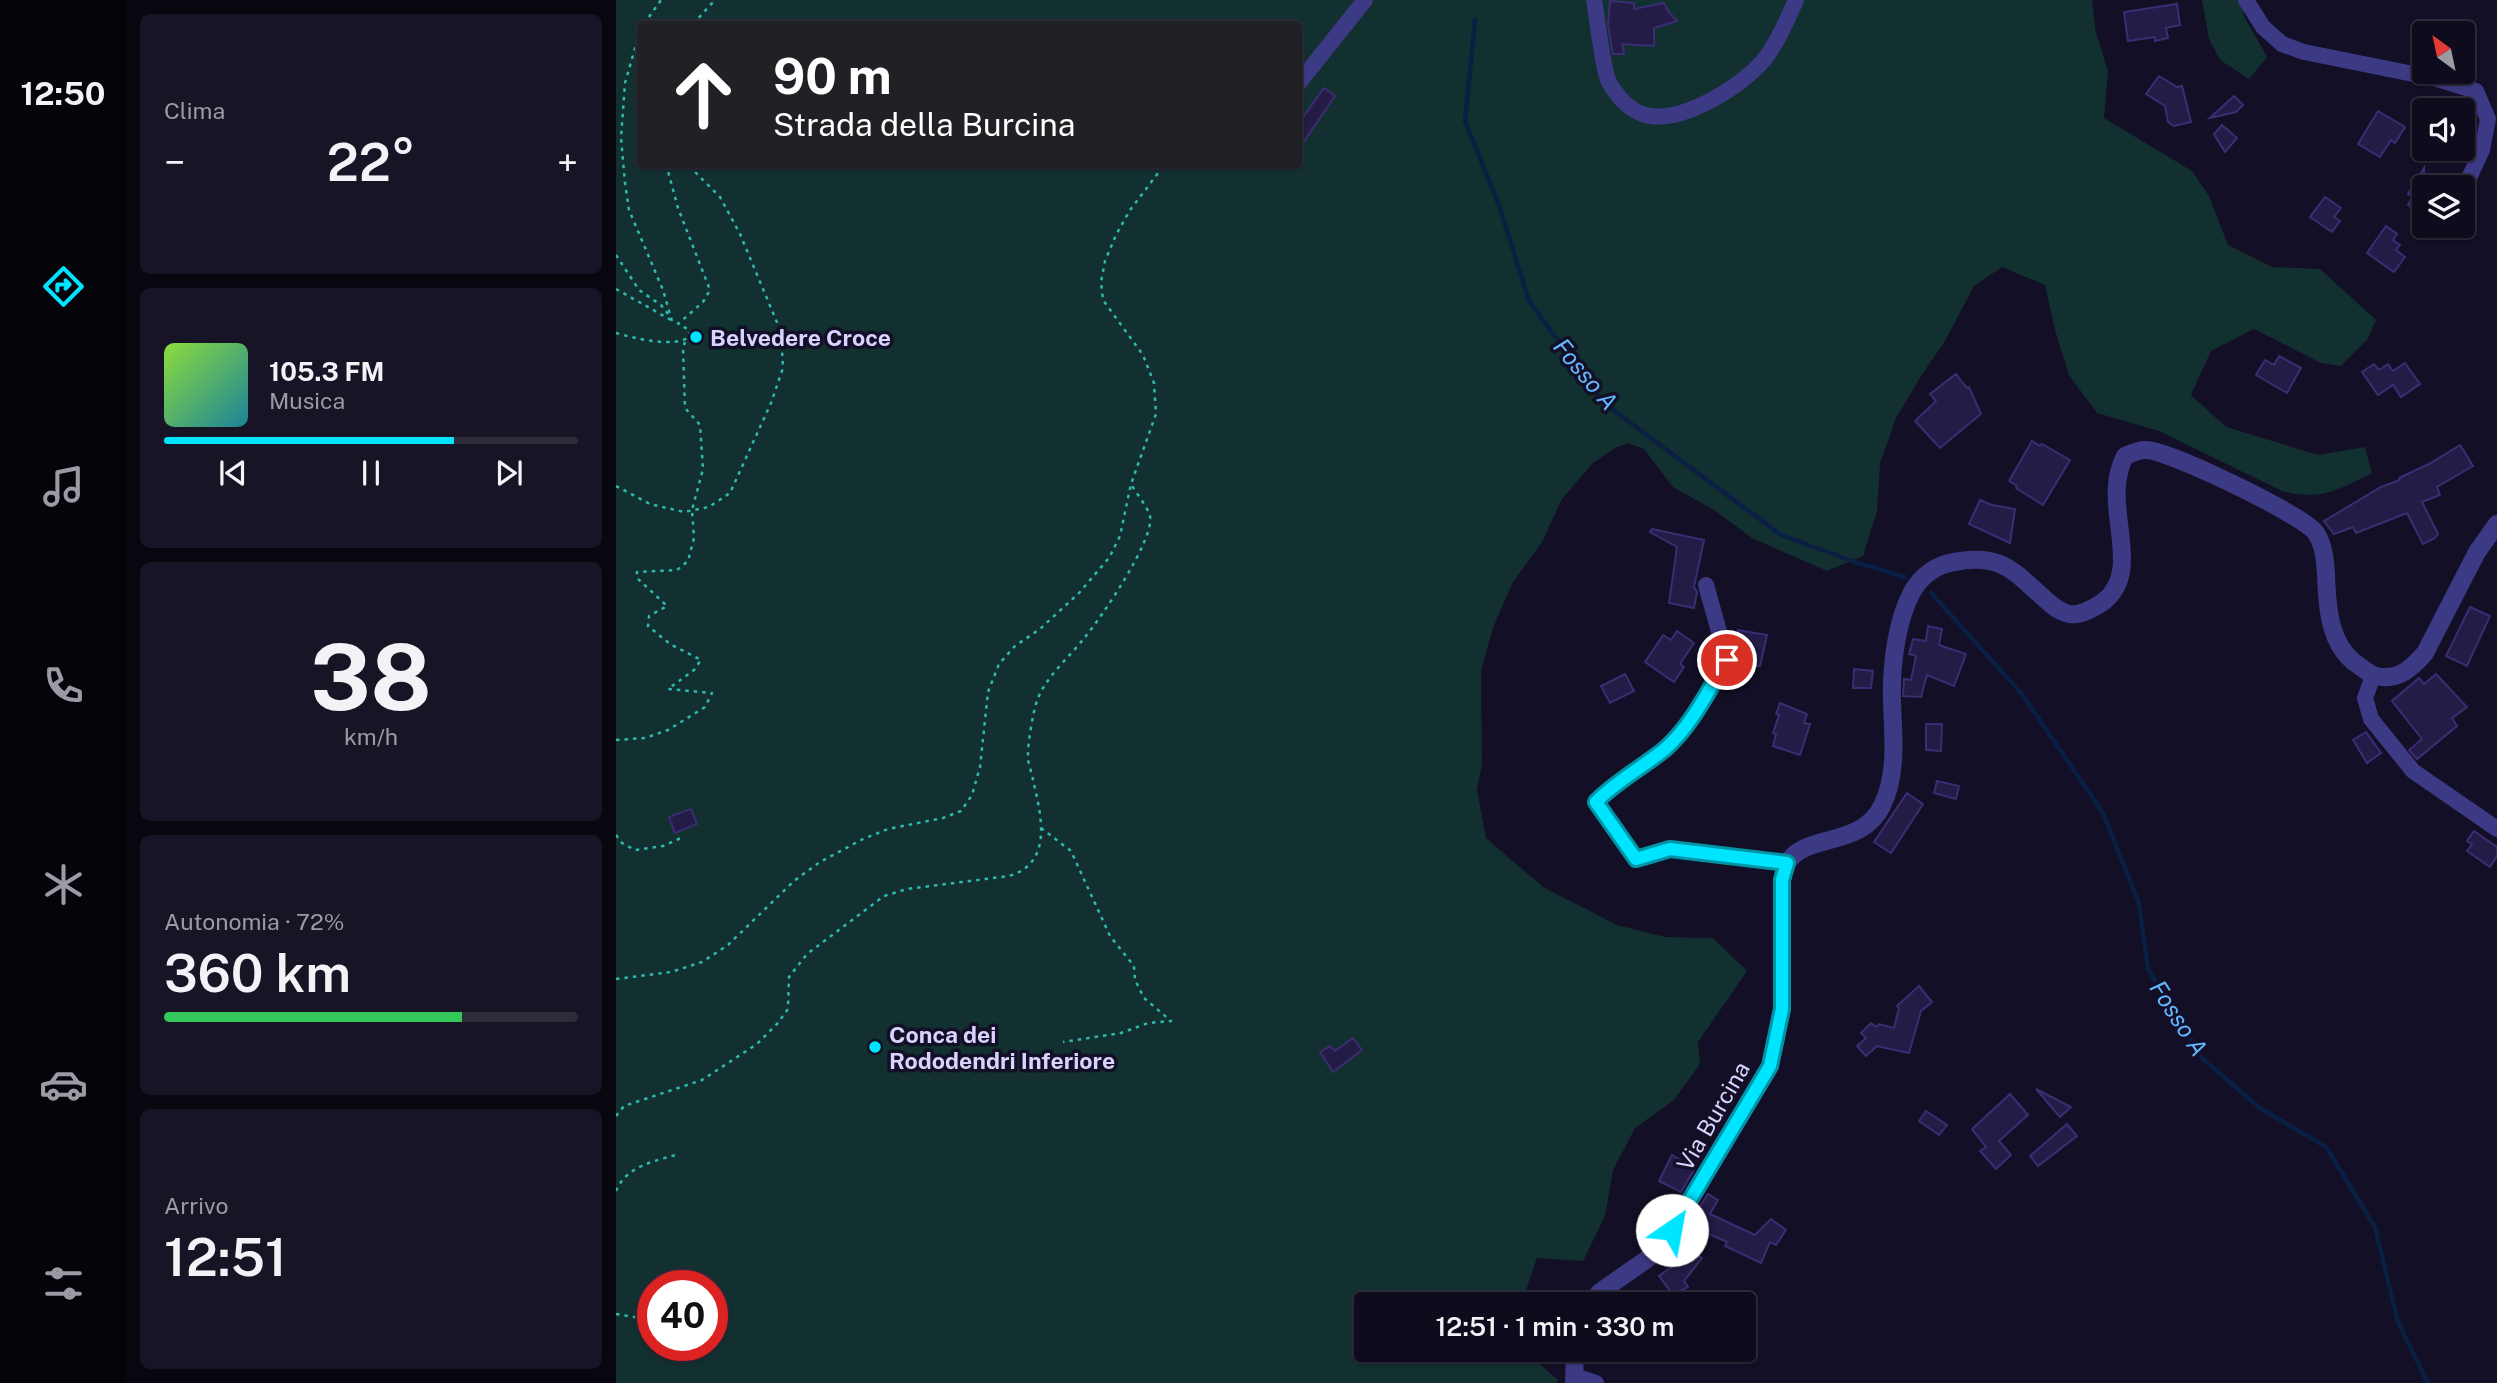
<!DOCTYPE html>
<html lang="it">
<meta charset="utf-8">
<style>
:root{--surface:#0e0b1c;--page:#171425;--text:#f1f3f6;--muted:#9b9ba3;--line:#2e2b3b;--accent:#00e5ff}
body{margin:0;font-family:"Public Sans",sans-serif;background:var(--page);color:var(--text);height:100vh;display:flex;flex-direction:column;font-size:26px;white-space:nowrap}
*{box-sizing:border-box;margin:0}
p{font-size:23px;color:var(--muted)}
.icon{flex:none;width:38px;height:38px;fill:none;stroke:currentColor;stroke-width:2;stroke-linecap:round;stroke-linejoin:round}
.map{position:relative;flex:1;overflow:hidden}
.side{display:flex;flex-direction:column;gap:14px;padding:14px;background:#08060f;width:490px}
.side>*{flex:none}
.top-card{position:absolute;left:21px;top:21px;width:665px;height:147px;border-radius:7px;box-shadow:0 2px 5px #0004,0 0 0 2px var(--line);background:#202124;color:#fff;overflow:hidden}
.needle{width:46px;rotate:327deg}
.controls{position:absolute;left:1796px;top:21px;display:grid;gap:14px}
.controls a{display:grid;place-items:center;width:63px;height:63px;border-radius:7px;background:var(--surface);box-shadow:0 2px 5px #0004,0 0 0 2px var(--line);font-size:35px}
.speed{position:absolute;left:21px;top:1270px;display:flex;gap:14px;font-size:35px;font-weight:700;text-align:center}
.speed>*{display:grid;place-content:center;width:91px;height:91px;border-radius:50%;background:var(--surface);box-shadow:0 2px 5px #0004,0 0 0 2px var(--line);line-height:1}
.speed .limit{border:10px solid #d22;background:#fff;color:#111}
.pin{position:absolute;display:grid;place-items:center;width:60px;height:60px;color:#fff;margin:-30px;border:4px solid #fff;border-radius:50%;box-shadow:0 2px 7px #0007}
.me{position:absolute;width:77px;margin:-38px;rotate:33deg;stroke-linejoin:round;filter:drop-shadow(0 0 5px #0008)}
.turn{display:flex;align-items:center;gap:24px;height:147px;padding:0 21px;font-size:32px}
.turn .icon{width:91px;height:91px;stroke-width:2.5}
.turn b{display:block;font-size:49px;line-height:60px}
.big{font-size:52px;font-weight:600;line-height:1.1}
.side .card{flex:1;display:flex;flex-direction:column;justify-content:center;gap:10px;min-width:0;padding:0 24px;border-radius:10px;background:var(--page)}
.side .dial{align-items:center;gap:0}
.dial b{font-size:91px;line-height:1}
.song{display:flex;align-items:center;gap:21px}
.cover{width:84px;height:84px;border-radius:10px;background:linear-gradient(135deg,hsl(90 70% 55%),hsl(190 70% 35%))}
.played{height:7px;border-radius:4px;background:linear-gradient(90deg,var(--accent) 70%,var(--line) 70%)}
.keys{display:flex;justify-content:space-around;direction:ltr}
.heat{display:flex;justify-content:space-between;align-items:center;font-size:38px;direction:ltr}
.charge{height:10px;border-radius:5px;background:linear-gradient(90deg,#34c759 72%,var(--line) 0)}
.trip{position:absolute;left:738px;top:1292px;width:402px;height:70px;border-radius:7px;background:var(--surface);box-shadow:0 2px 5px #0004,0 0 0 2px var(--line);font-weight:600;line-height:70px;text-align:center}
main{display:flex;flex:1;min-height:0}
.dock{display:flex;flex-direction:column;width:126px;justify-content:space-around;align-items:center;background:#06040b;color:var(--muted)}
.dock .icon{width:49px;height:49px}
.dock .on{color:var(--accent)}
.dock b{font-size:32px;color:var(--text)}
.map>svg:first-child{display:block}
</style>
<main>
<nav class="dock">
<b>12:50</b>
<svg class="icon on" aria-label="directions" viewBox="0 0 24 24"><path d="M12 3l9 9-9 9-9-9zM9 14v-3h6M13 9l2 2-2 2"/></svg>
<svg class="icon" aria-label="music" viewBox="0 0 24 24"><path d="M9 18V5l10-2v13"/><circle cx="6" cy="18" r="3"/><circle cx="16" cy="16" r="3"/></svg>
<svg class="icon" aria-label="phone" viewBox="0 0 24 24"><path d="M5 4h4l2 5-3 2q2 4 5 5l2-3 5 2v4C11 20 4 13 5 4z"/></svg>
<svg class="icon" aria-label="climate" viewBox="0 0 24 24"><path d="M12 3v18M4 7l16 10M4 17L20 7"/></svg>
<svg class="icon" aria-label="car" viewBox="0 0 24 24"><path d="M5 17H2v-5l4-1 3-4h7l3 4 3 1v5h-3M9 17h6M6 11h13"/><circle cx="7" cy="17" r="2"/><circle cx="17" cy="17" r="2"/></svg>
<svg class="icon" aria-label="filters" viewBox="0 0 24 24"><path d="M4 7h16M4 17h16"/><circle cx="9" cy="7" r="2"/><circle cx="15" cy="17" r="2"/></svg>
</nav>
<section class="side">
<div class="card"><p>Clima</p>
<div class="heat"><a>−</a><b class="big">22°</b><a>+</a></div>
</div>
<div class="card">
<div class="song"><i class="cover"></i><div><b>105.3 FM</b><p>Musica</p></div></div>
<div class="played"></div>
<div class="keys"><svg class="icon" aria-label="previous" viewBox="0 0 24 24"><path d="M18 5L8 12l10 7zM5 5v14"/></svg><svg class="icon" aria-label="pause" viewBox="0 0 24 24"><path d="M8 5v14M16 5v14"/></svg><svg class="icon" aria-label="next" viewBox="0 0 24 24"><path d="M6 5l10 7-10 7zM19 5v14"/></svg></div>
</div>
<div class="card dial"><b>38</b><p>km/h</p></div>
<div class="card"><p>Autonomia · 72%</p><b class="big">360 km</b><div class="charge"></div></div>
<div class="card"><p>Arrivo</p><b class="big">12:51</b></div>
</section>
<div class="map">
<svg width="1881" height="1383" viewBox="0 0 1881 1383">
<rect width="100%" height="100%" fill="#130f26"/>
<g fill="#12302f" fill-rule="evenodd">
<path d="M0,0H1476L1480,33L1492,71L1488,118L1576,171L1593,196L1612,245L1656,267L1704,269L1760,320L1751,340L1725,366L1705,363L1638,329L1595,351L1575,395L1610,427L1702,455L1749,447L1756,473C1722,490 1705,501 1666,491L1543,431L1481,413L1453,375L1439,330L1429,285L1386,267L1358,286L1329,341L1305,376L1280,418L1264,463L1261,511L1247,556L1211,571L1136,538L1098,510L1057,487L1028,449L1012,443L999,448L977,463L946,499L926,542L897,582L878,625L865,670L866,764L861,790L870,838L927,887L1001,925L1049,937L1097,938L1131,971L1082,1042L1084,1064L1058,1100L1019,1128L997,1170L989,1216L967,1261L921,1258L905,1304H751V1349H906L942,1380L941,1383H0ZM24,24H682V164H24ZM37,1286H96V1346H37Z"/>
<polygon points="1586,0 1625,0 1628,16 1651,57 1633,79 1604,60 1593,39"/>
</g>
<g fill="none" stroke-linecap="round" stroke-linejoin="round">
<g stroke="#0a1f44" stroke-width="4.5">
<polyline points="859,20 849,121 884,208 913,301 988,403 1165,535 1239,562 1289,577"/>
<polyline points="1315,593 1406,694 1487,813 1523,903 1532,969 1587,1059 1644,1108 1710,1147 1759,1227 1782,1322 1812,1383"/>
</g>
</g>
<g fill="#241b47" stroke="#3b2d73" stroke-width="2">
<polygon points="994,1 1018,3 1018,9 1048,3 1052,11 1061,21 1038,28 1038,46 1006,44 1008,54 997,54 992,25"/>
<polygon points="1561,4 1564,25 1550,28 1552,38 1539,41 1539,37 1512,41 1508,12"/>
<polygon points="1543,76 1561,87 1566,86 1575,122 1558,126 1552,122 1549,106 1530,94"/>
<polygon points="708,88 719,96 682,150 682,124"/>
<polygon points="1618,96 1627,105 1620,112 1594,118"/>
<polygon points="1762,111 1789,127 1779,143 1775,140 1764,157 1742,144"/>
<polygon points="1606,125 1621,138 1609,152 1598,134"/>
<polygon points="1808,168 1808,175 1829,187 1808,187 1808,204 1803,212 1792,205 1797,196 1792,194"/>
<polygon points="1709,197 1725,208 1718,217 1724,221 1716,232 1694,217"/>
<polygon points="1770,226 1781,234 1777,240 1784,245 1780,250 1789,257 1778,272 1751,253"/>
<polygon points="1663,356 1685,368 1671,393 1640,375 1649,360 1658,365"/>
<polygon points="1789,363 1804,384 1785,397 1777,385 1762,395 1746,372 1758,364 1763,370 1772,364 1777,371"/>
<polygon points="1340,374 1351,388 1353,387 1365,414 1324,448 1299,421 1320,401 1314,394"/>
<polygon points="1416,441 1424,446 1426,444 1454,460 1427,505 1400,488 1401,486 1393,481"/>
<polygon points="1844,445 1857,466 1821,487 1824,495 1806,502 1822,534 1819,538 1807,544 1791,513 1740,533 1737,527 1718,534 1708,521 1765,487 1784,480 1783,478 1813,464"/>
<polygon points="1364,500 1376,505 1399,509 1394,543 1353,524"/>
<polygon points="1036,529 1088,540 1078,587 1081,592 1078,608 1053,603 1061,547 1034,532"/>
<polygon points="1854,607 1874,616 1851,666 1830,656"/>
<polygon points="1312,626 1326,629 1323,645 1350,654 1338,686 1311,675 1305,697 1287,696 1288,679 1295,680 1300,656 1293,654 1297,639 1310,641"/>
<polygon points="1122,630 1151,635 1144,666 1121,662 1123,648 1119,647"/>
<polygon points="1061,631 1078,643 1064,664 1068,667 1058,682 1029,662 1047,635 1055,640"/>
<polygon points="1238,669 1257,671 1255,688 1237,688"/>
<polygon points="1009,674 1018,691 994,703 985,686"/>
<polygon points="1820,674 1851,707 1836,718 1841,726 1801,759 1793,750 1806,739 1776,701 1803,678 1808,684"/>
<polygon points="1164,703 1191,714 1188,723 1194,724 1184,755 1157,746 1160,734 1157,733 1163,715 1160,714"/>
<polygon points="1310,724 1326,724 1325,751 1310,750"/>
<polygon points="1750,732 1765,753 1751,763 1737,740"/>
<polygon points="1321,781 1343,786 1340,799 1318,793"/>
<polygon points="1291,793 1307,804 1275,853 1258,842"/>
<polygon points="75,809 81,824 59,833 53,817"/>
<polygon points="1858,831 1881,847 1881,856 1874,867 1851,851 1856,844 1851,841"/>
<polygon points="1303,986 1316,1002 1305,1011 1293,1053 1261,1046 1250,1056 1241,1046 1250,1038 1245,1033 1255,1023 1260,1027 1263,1024 1278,1028 1283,1008 1281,1006"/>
<polygon points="737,1038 746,1050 717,1072 704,1052 714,1046 719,1051"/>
<polygon points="1420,1089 1455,1107 1444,1117"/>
<polygon points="1394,1094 1412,1115 1383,1141 1395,1155 1380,1169 1364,1151 1370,1147 1356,1129"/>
<polygon points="1310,1111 1331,1125 1323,1135 1303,1121"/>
<polygon points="1451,1124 1461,1136 1422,1166 1414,1156"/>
<polygon points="1056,1155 1079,1168 1065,1192 1043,1181"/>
<polygon points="1092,1194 1102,1200 1094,1214 1139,1235 1155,1219 1170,1230 1160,1245 1154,1242 1145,1263 1109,1246 1111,1242 1084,1230 1073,1249 1086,1258 1068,1281 1072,1287 1057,1295 1043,1276 1063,1261 1053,1254"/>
</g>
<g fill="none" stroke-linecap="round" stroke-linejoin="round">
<g stroke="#2fb8b0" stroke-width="2.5" stroke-dasharray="3.5 5" stroke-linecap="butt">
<polyline points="28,24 45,0"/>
<polyline points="77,24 99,0"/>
<polyline points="24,31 9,83 5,138 9,183 13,210 47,290 56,321"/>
<polyline points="50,164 62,208 94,290 87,302 62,324"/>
<polyline points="0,255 23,290 45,305 55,318"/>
<polyline points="0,289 55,320"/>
<path d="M0,333C17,338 61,349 74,336L73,330L61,323"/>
<polyline points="0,486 34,504 68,512 93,507 114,493 155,403 167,368 165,332 124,234 104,197 71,164"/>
<polyline points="0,740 29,738 52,730 89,707 96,693 52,689 78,670 85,660 54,644 32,626 33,616 51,606 21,578 21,572 61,570 72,561 78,538 76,510 87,469 84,425 69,408 67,348 69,342"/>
<polyline points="425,828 455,851 494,936 518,966 519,980 528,998 555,1021 532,1023 505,1033 447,1042"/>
<polyline points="0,835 6,843 19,850 47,846 65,838"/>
<polyline points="0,979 55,972 86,962 112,945 178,881 204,862 247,839 272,829 327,818 345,811 356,795 364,767 372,692 383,664 399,646 424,629 463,593 493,558 504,536 515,484 540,414 538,383 527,355 487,300 485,282 489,261 500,235 514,210 549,164"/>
<path d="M0,1116L8,1106L86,1080L141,1044L161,1024L172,1009L173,977L191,954L268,896L291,889L393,876C438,863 425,814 417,780C416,772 411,762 412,754C412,742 417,712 421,701C429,677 454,657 469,637C485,618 539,539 534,516C531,506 520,493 515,484"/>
<path d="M0,1191C10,1166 39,1161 63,1154"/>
<polyline points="76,1286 82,1275"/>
<polyline points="0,1314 37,1320"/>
</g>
<g stroke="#3d3a85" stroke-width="16">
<path d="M978,0C981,16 987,73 994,84C1003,99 1016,113 1034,116C1070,121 1124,87 1147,61C1161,44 1171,20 1180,0"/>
<polyline points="1630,0 1647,27 1666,44 1688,52 1822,79 1860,91 1872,119 1866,150 1853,178"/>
<polyline points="682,84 749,0"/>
<path d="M1090,585L1111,660C1093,691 1076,725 1049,749C1027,767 998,782 980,802L1020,859L1054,849L1171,863"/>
<polyline points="1757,676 1749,698 1755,719 1797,771 1881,829"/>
<polyline points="958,1380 968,1379 980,1383"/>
</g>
<g stroke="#3d3a85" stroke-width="18">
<path d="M975,1304L984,1292L1034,1257L1056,1230L1154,1066L1166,1009V880C1167,875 1168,869 1170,865C1187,832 1245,849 1266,806C1282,773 1277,736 1276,701C1275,667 1280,622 1296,592C1305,576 1320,565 1338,562C1386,553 1397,571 1430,600C1437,606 1443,612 1453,614C1463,616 1478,608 1487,602C1530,569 1483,505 1509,456C1516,453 1522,450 1529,450C1551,449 1687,515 1700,533C1708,545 1709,560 1710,574C1711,606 1713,646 1742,665C1747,669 1753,674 1760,676C1782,681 1795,669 1809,653L1861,552L1881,524"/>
<polyline points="958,1383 959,1349"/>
</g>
</g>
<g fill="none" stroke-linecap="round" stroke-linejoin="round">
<g stroke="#0095a6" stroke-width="18">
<path id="route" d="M1056,1230L1154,1066L1166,1009V880L1171,863L1054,849L1020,859L980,802C999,782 1027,767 1049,749C1076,725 1092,691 1111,660"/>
</g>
<use href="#route" stroke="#00e5ff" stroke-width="12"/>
</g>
<g fill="#00e5ff" stroke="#130f26" stroke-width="2.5">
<circle cx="80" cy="337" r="7"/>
<circle cx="259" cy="1047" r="7"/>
</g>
<g text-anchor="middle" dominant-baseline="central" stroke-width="7" stroke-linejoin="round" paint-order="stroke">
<g font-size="23" font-weight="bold" fill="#d9d4ff" stroke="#130f26" text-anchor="start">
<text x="94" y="337">Belvedere Croce</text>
<text x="273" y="1034">Conca dei<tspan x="273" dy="26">Rododendri Inferiore</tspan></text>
</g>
<g font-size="23" fill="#d9d4ff" stroke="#130f26">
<text transform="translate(1097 1116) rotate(-60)">Via Burcina</text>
</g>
<g font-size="24" font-style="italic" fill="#62b6ff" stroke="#130f26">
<text transform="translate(970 374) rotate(50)">Fosso A</text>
<text transform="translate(1563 1018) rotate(57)">Fosso A</text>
</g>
</g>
</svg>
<div class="controls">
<a><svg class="needle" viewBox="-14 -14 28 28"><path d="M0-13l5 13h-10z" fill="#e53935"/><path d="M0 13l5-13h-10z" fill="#9b9ba3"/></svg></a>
<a><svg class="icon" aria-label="sound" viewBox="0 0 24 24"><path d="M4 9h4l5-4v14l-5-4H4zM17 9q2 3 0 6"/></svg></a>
<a><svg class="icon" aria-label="layers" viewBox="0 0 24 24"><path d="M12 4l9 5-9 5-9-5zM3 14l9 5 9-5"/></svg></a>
</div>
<div class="speed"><div class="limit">40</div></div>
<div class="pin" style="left:1111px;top:660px;background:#d93025"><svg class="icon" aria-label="arrive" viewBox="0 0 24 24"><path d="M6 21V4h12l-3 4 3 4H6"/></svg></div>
<svg class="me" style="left:1056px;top:1230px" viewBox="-20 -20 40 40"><circle r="19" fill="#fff"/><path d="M0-13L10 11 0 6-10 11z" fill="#00e5ff"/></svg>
<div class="trip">12:51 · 1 min · 330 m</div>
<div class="top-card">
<div class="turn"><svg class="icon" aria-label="ahead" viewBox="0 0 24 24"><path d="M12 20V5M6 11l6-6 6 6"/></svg><div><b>90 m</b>Strada della Burcina</div></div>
</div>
</div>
</main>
